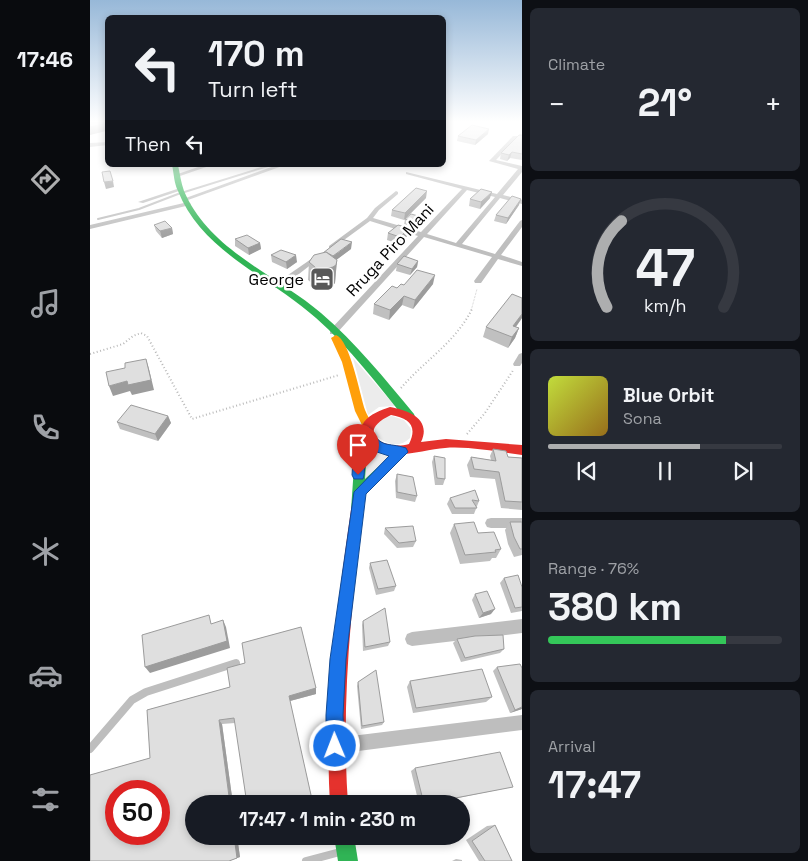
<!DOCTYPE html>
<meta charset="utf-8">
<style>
:root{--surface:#171b24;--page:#242831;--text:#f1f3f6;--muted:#9ea1a6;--line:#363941;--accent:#adaeaf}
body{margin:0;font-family:"Space Grotesk",sans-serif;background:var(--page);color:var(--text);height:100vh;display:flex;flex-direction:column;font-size:19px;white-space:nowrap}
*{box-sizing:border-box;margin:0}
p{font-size:16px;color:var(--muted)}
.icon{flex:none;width:28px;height:28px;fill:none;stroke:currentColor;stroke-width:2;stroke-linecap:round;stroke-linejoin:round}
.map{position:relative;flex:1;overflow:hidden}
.sheet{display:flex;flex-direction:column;gap:8px;padding:8px;background:#0d0f14;width:286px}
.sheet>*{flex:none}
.banner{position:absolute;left:15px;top:15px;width:341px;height:152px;border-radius:8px;box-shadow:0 2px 8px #0003;background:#171b24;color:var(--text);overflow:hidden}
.speed{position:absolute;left:15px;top:780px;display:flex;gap:10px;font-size:25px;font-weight:700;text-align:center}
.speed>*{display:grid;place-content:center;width:65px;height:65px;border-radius:50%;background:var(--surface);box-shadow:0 2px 8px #0003;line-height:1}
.speed .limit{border:8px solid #d22;background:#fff;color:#111}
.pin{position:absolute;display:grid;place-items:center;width:42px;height:42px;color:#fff;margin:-51px -21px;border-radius:50% 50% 50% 0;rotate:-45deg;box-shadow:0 0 5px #0007}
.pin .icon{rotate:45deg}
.me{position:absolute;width:55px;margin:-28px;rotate:359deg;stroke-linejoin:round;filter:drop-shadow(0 0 4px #0008)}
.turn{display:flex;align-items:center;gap:18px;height:105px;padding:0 20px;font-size:22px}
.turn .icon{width:65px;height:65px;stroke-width:2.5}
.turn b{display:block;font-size:35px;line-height:42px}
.then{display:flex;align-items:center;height:48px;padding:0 20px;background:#0003;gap:10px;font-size:19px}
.big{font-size:38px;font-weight:700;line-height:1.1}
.sheet .widget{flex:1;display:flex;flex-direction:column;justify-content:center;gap:8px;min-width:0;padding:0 18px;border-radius:8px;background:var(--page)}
.sheet .dial{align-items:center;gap:0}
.dial svg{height:130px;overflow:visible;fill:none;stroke:var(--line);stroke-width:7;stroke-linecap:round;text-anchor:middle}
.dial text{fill:var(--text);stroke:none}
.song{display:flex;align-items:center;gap:15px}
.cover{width:60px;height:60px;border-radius:8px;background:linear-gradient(135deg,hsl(70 70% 55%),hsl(40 70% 35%))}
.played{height:5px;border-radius:2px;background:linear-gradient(90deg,var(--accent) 65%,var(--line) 65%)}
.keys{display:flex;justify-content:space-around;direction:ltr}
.heat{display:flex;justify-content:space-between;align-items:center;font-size:28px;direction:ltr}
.charge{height:8px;border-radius:4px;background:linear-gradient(90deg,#34c759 76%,var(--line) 0)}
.trip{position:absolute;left:95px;top:795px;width:285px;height:50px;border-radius:25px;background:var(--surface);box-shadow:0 2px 8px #0003;font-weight:700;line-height:50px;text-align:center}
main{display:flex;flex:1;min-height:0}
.tab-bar{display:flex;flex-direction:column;width:90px;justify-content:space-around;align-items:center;background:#090b0e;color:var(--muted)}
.tab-bar .icon{width:35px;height:35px}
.tab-bar .on{color:var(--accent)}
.tab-bar b{font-size:22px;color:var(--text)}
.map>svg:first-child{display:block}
</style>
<main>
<nav class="tab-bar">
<b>17:46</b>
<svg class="icon on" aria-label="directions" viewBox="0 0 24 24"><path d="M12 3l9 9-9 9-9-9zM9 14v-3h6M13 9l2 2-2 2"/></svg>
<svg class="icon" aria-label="music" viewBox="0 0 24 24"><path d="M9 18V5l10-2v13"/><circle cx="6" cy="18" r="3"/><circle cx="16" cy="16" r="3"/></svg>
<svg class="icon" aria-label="phone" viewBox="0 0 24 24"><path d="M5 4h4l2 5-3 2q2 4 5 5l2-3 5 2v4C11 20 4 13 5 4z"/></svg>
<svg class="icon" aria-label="climate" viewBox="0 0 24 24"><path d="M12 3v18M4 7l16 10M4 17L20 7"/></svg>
<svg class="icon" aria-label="car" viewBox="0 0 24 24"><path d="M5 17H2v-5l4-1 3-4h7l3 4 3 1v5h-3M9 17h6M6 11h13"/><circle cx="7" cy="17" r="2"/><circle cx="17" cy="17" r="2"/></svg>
<svg class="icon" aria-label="filters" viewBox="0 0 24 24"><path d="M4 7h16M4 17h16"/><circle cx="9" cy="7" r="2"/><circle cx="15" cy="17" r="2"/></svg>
</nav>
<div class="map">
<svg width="432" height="861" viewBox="0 0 432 861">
<rect width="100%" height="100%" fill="#fff"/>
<g fill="#ececec">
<polygon points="263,358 305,406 289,407 278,415"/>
<path d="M302,416L314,420L321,429L320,438C308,449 297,444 286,436L284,426L290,418Z"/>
<polygon points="278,446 301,455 275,480"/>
</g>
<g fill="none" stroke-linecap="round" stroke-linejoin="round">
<polyline stroke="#bfbfbf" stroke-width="2" points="8,219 49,209 88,194 181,165"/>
<polyline stroke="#b9b9b9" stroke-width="1" stroke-dasharray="0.5 1" stroke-linecap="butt" points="381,311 387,289"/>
<g stroke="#b9b9b9" stroke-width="2" stroke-dasharray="1 2.5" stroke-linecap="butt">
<polyline points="0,354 33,344 43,336 51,333 57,336 102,419 249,375"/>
<path d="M311,388C334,361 366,342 382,309"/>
<polyline points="377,434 395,413 424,369"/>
</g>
<polyline stroke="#bebebe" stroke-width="2.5" points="86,176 118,165"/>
<g stroke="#bebebe" stroke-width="8">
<polyline points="0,749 42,700 56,692 146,663"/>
<polyline points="216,861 250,852"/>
</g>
<g fill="#bebebe" fill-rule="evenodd">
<path d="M423,136H432V139H426L406,160L432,166V172L413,195L432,200V204L410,198L372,244L405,254L430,221L432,220V227L411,255L432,262V266L408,259L391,283H385L384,281L402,257L334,237L246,334H240V330L328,236L280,221L243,248H239V246L277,218L285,208L306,191L308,192V194L289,210L283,218L331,232L372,189L316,174V172L407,194L428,169L399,161ZM377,190L405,197L366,243L337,234Z"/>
<polygon points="18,142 18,145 0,147 0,143"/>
<polygon points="187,165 195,165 98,200 93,199"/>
<polygon points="87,189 92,190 53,203 48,202"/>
<polygon points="98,202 101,204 100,205 0,229 0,225"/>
<polygon points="227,255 232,256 191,288 185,288 185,284"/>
<polygon points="432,353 432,363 430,366 424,366 423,364 429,354"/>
<polygon points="401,518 432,518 432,528 401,528 397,527 395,523 397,519"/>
<polygon points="432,619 432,633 322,646 317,644 315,639 317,634 322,632"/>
<polygon points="432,715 432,730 245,754 240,751 237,746 240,741 245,738"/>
</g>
<g fill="#30b455" fill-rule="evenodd">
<path d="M82,165H88C90,174 91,183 94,191C119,250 185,274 231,313C266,343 295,379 324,414L325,417L324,420H316C288,385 260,348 226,318C179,276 112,252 88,191C84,183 84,174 82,165Z"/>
<polygon points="276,428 280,429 282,432 277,452 275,479 308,449 316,449 318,452 275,495 272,514 267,516 262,514 261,510 265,452 270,432 272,429"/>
<polygon points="244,836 264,836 268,861 248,861"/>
</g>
<path fill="#ff9f0a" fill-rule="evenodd" d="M246,335C260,340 270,395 275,410C277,415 280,420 283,424L281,427H273L265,411L252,362L241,338Z"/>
<g fill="#e5322d" fill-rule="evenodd">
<path d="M300,407C318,410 342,419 331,442L356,439L432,445V455C408,452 378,446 355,448C333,449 290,466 276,440C272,435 270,429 274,422C280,414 291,410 300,407ZM301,415C319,418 328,426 319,444C294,451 264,432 301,415Z"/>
<path d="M267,504L272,506L273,510C261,608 251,705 258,804H240C234,705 247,608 261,510L262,506Z"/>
</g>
</g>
<g fill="#c0c0c0" fill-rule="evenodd">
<polygon points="398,134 385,145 367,141 368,136"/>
<polygon points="432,135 432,160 420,158 417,161 410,159 411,153"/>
<polygon points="336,198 316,218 332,217 331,223 325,228 314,225 315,219 314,220 301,216 302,210"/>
<polygon points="400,198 390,209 379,206 380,199"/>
<polygon points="429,205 416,224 404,221 406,215"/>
<polygon points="64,225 82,228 83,234 72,238 66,231"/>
<polygon points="298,233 318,235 309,244 297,240"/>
<polygon points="145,239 170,243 171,249 159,255 145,246"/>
<polygon points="261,249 247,259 245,283 243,285 235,287 226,286 218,280 219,262"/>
<polygon points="181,255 207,262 197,269 182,262"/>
<polygon points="328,261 327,267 320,275 306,271 307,264"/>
<polygon points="343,284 323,309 312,305 299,320 283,314 284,304 307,288 314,285"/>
<polygon points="432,318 426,327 429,328 425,338 418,348 393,337 396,327"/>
<polygon points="78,416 81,423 68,441 30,429 27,422"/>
<polygon points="403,449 418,457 432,458 432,510 411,508 405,479 380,477 377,465 381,457 401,460 400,456"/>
<polygon points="344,456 355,479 353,485 345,485 342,462"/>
<polygon points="307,474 327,496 325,502 306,498 305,481"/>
<polygon points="360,498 389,501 384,514 362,514 357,504"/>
<polygon points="420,522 432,522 432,555 424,557 418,544 415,530"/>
<polygon points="364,524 388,533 411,549 406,558 402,558 400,561 370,564 360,533"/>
<polygon points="295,528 326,541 323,547 307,548 294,534"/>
<polygon points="280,563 306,586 304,591 286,595 279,568"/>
<polygon points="414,578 432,587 432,611 421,613 410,583"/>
<polygon points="385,594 401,614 389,618 382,600"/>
<polygon points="273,621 300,642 298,646 273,651 272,625"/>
<path d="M211,627L226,688V694L200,701L223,804H157L145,723L132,724L143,804H104V836H147L150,857L139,861H0V775L60,758L57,710L140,687L137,668L155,663L152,643ZM26,791H69V834H26Z"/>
<polygon points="367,639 414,649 410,653 371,662 363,643"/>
<polygon points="407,667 432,709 420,713 403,671"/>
<polygon points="320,681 402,697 396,702 323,713 317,687"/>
<polygon points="268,682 294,722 292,725 271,729 267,686"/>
<polygon points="325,768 423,787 338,804 329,804 321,771"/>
<polygon points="405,825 422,861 389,861 376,840 397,826"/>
<polygon points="366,859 372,860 372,861 362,861"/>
</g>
<g fill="#9c9c9c">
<polygon points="10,122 18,122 18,126 15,127 16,131 0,135 0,127"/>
<polygon points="399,129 398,134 385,145 386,140"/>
<polygon points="422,152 420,158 417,161 419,155"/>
<polygon points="23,181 24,187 16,189 14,182"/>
<polygon points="337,191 336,198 314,220 315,213"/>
<polygon points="402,192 400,198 390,209 391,202"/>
<polygon points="431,199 429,205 416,224 418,218"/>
<polygon points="332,217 331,223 325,228 326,222"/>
<polygon points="82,228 83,234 72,238 70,231"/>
<polygon points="319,228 318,235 309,244 310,237"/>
<polygon points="262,242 261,249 241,264 241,258"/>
<polygon points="170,243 171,249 159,255 158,248"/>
<polygon points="206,255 207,262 197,269 196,262"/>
<polygon points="247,260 245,283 243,285 235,287 235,269"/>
<polygon points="328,261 327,267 320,275 322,269"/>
<polygon points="345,275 343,284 323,309 325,300"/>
<polygon points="314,296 312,305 299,320 300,310"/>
<polygon points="432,314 432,318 419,336 423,326"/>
<polygon points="429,328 425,338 418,348 422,337"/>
<polygon points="56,359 59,369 64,390 42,395 40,391 23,396 19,386 37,381"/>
<polygon points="78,416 81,423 68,441 65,434"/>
<polygon points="405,609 401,614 389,618 393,613"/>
<polygon points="133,620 136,627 140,648 60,673 55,667"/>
<polygon points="226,688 226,694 200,701 199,696"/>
<polygon points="432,707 432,709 420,713 425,710"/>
<polygon points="129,720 132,724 143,804 140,804"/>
<polygon points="144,836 147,836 150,857 139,861"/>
</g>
<g fill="#dfdfdf" stroke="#9c9c9c" fill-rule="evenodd">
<polygon points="0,122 12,122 14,124 0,127"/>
<polygon points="382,125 399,129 386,140 368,136"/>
<polygon points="429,135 432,135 432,154 422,152 419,155 411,153"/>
<polygon points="20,171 23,181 14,182 12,172"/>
<polygon points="326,188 337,191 315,213 302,210"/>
<polygon points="391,189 402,192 391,202 380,199"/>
<polygon points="422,196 431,199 418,218 406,215"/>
<polygon points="321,214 332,217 326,222 315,219"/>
<polygon points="75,221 82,228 70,231 64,225"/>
<polygon points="308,225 319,228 310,237 298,233"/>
<polygon points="157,235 170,243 158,248 145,239"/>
<polygon points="251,239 262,242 243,256 236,252 233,253"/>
<polygon points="191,250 206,255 196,262 181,255"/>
<polygon points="236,252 247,260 246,265 243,267 235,269 226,268 219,262 224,255"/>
<polygon points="314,256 328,261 322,269 307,264"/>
<polygon points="327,270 345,275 325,300 314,296 300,310 284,304 302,286 307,288 311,284 314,285"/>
<polygon points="422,294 432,298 432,314 423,326 429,328 422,337 396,327"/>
<polygon points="56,359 61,380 38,385 37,381 19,386 16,372 35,368 35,363"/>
<polygon points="41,405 78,416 65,434 27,422"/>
<polygon points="403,449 416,451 418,457 432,458 432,502 415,501 409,472 384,469 381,457 406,461"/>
<polygon points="344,456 355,458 355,479 347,478"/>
<polygon points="307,474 323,477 327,496 307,492"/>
<polygon points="385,490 389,501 382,500 387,508 365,508 360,498"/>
<polygon points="384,522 388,533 404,532 411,549 405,550 406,552 375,555 364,524"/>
<polygon points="420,522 432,522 432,549 430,549 424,537"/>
<polygon points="323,526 326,541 309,543 295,528"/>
<polygon points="297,560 306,586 288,589 280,563"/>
<polygon points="428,575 432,587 432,607 425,608 414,578"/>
<polygon points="397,591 405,609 393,613 385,594"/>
<polygon points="295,608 300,642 275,647 273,621"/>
<polygon points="119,615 121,624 133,620 137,641 55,667 52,635"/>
<path d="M211,627L226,688L199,696L223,804H157L144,718L129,720L140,804H104V836H144L147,858L139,861H0V775L60,758L57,710L140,687L137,668L155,663L152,643ZM26,791H69V834H26Z"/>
<polygon points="413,635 414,649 375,658 367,639 385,636"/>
<polygon points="430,664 432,668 432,707 425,710 407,667"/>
<polygon points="392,669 402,697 326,708 320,681"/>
<polygon points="286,670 294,722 272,726 268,682"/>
<polygon points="410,752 423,787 334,804 325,768"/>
<polygon points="405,825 422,861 395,861 382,841"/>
<polygon points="176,836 200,836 178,844"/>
</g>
<linearGradient id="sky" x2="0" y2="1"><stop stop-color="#97b8d8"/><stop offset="0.5" stop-color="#fff"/><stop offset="1" stop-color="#fff" stop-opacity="0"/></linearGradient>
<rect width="432" height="243" fill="url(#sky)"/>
<path fill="#1a73e8" stroke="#114b97" d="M276,427L280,428C291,449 297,442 316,448L318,452L276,494L256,659L253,715L254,746L251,752L245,755L239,752L236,746V715L240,659L264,492L299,456L284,451L277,444L274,475L273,479H264L262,475L264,446L272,428Z"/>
<defs>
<g id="hotel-square" transform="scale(1.25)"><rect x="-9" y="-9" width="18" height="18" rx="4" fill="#595959" stroke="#fff"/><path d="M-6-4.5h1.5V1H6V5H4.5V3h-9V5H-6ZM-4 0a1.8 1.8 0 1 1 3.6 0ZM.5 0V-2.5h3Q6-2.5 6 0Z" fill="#fff"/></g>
</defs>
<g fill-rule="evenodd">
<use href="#hotel-square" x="232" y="279"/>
</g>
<g text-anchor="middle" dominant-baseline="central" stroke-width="5" stroke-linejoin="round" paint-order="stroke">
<g font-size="16" fill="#000" stroke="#fff">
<text transform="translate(300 250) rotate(-47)">Rruga Piro Mani</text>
</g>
<g font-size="16" fill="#000" stroke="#fff" text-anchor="end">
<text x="214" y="279">George</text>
</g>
</g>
</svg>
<div class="speed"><div class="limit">50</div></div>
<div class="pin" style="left:268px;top:475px;background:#d93025"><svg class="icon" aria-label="arrive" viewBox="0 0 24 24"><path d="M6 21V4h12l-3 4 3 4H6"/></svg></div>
<svg class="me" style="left:245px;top:746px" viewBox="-20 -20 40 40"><circle r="17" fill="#1a73e8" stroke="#fff" stroke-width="3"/><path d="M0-11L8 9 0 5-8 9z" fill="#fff"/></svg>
<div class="trip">17:47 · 1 min · 230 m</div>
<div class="banner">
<div class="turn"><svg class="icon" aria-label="left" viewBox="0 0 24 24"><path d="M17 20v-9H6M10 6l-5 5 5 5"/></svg><div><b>170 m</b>Turn left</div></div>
<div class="then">Then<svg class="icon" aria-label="left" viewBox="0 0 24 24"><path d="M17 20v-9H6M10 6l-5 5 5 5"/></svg></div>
</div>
</div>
<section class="sheet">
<div class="widget"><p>Climate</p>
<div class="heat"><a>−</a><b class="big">21°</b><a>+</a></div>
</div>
<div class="widget dial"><svg viewBox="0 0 100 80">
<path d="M14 69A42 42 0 1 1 86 69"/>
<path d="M14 69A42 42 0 0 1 23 16" stroke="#adaeaf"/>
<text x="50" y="56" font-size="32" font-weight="700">47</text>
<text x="50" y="72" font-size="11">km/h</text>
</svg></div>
<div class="widget">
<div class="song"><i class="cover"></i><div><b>Blue Orbit</b><p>Sona</p></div></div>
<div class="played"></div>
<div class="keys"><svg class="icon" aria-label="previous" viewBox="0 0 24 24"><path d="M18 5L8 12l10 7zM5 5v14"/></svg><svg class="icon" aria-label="pause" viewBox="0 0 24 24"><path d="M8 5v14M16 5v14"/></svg><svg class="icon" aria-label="next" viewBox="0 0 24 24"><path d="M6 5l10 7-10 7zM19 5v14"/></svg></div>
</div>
<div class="widget"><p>Range · 76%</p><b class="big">380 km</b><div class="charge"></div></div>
<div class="widget"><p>Arrival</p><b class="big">17:47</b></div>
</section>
</main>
